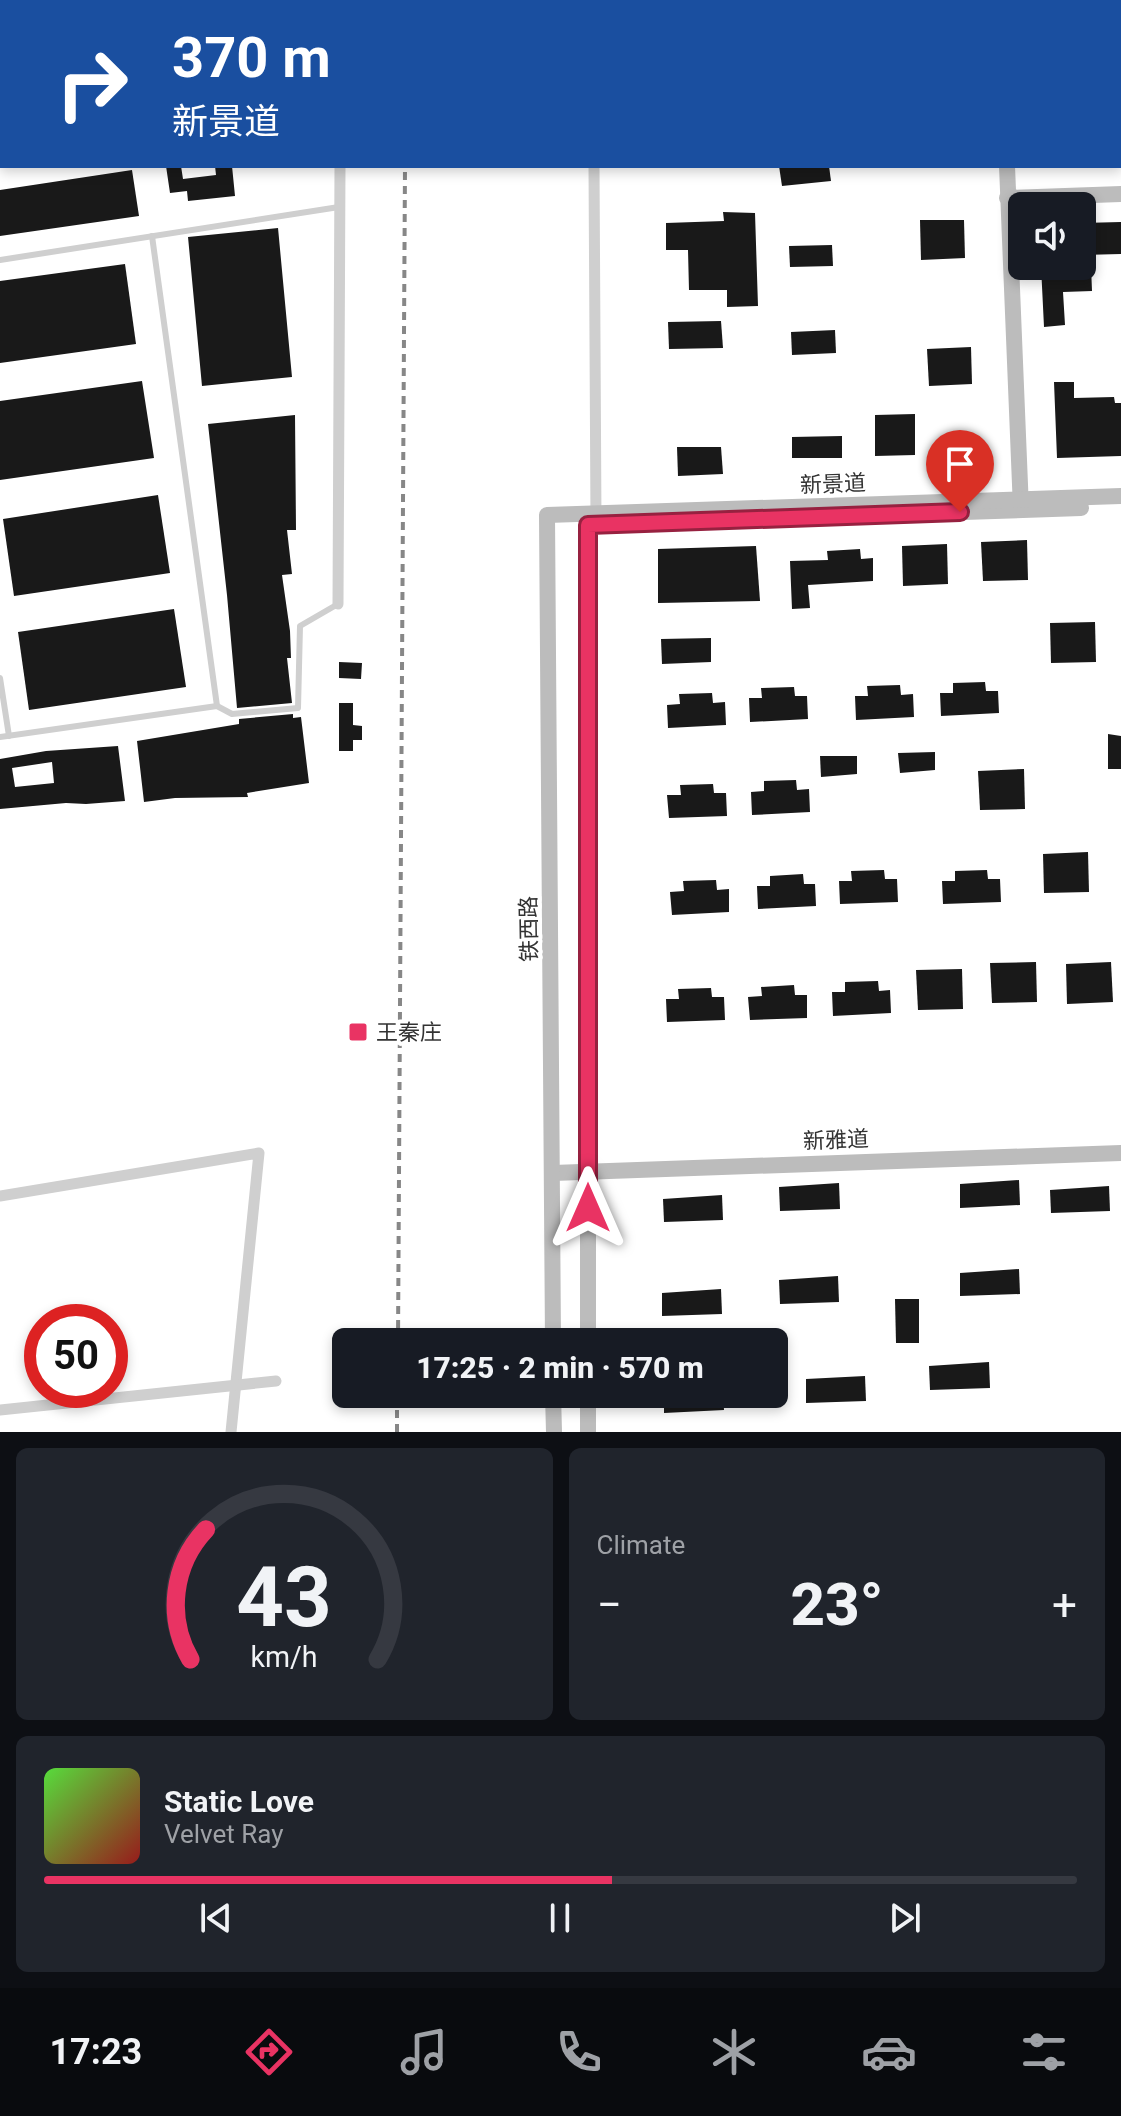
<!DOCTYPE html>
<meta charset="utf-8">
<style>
:root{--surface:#171b24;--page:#20242c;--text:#f1f3f6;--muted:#9ea1a6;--line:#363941;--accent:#e93363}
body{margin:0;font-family:Roboto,"Noto Sans SC",sans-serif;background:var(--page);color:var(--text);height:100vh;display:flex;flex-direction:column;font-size:30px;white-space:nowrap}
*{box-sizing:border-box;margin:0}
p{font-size:26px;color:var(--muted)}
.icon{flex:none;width:44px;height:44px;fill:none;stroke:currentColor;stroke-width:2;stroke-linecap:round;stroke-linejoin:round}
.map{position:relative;height:1432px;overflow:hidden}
.panel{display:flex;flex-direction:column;gap:16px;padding:16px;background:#0d0f14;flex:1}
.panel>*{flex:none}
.hud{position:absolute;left:0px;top:0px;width:1122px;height:168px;box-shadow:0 4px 12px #0003;background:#1a4fa0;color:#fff;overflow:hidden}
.buttons{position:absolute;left:1008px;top:192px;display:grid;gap:16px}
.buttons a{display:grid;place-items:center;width:88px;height:88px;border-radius:12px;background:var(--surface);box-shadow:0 4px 12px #0003;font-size:40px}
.speed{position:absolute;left:24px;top:1304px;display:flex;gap:16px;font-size:40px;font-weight:700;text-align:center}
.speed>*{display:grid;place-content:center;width:104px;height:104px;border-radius:50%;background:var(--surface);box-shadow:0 4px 12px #0003;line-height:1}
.speed .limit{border:12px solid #d22;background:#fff;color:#111}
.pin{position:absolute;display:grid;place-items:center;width:68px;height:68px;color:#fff;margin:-82px -34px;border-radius:50% 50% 50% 0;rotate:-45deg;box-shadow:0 0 8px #0007}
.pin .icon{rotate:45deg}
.me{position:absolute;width:88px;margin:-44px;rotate:0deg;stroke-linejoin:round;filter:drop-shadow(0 0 6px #0008)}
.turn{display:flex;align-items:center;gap:28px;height:168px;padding:0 40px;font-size:36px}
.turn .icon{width:104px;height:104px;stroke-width:2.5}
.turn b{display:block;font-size:56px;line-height:68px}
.big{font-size:60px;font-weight:800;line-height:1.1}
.panel .tile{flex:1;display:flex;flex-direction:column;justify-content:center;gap:12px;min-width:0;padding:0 28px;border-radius:12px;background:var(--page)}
.panel .dial{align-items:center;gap:0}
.dial svg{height:208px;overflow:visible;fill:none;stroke:var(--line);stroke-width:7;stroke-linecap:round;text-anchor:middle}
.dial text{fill:var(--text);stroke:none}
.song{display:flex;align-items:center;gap:24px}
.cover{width:96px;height:96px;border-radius:12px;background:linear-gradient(135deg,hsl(110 70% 55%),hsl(0 70% 35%))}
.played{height:8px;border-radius:4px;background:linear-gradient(90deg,var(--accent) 55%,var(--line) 55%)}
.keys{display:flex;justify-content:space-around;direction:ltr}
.heat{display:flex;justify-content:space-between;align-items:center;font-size:44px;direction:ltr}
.panel .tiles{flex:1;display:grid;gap:16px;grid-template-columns:1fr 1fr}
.tile:last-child{grid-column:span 2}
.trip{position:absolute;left:332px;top:1328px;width:456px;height:80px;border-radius:12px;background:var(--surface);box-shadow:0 4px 12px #0003;font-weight:800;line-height:80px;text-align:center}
.menu{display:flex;height:128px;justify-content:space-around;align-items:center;background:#090b0e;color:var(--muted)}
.menu .icon{width:56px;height:56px}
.menu .selected{color:var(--accent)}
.menu b{font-size:36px;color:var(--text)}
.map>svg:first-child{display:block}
</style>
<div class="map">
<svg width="1121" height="1432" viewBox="0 0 1121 1432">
<rect width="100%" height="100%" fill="#fff"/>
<g fill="#191919" fill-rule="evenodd">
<polygon points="166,166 181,166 183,179 216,175 215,166 232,166 235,196 188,201 187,191 170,193"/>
<polygon points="779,166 829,166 831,181 782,186"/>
<polygon points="132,170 139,216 0,236 0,190"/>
<polygon points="723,212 755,213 758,306 727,307 727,290 689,290 688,250 666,250 666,223 724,221"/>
<polygon points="920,220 964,220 965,258 921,260"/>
<polygon points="1121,222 1121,254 1082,255 1082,223"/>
<polygon points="278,228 292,377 202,386 188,237"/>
<polygon points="832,245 833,266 790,267 789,246"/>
<polygon points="125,264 136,344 0,363 0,281"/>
<polygon points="1041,266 1091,266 1092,291 1063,292 1065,325 1044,327"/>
<polygon points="721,321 723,348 669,349 668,322"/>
<polygon points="835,330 836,353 792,355 791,332"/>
<polygon points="971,347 972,384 929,386 927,349"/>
<polygon points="142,381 154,458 0,480 0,401"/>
<polygon points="1054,382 1074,382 1074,398 1114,397 1115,403 1121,403 1121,456 1057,458"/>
<polygon points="915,414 915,455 875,456 875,415"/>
<polygon points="295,415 296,530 287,530 292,574 282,575 290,631 291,658 287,658 292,703 237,708 227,595 208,424"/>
<polygon points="842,436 842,458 792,458 792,437"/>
<polygon points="677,447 721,447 723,474 678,476"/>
<polygon points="158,495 170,573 14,596 3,519"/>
<polygon points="1027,540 1028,580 983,581 981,542"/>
<polygon points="947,544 948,584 903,586 902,546"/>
<polygon points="756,546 760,601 658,603 658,549"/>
<polygon points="860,549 861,559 873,558 873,581 808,585 810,608 792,609 790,561 828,560 827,551"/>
<polygon points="174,609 186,687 29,710 18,632"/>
<polygon points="1095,622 1096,662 1051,663 1050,623"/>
<polygon points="711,638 711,662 662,664 661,639"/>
<polygon points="339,662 362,663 361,679 339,678"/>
<polygon points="985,682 986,691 998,691 999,713 941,716 940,693 953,693 953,683"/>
<polygon points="900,685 901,695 913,694 914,717 856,720 855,696 868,696 867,686"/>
<polygon points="794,687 795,696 807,696 808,719 750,722 749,698 762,698 761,688"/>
<polygon points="712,693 713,703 725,702 726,725 668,728 667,705 680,704 679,694"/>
<polygon points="339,703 353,703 353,725 362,726 362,740 353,740 353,751 339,751"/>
<polygon points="293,714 293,718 301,717 309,783 247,793 248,797 175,798 144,802 137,741 239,724 239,719"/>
<polygon points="1108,734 1121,736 1121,769 1108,769"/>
<path d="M118,746L125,801L86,804L66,803L0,809V759L46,751ZM52,762L54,783L15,787L12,768Z"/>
<polygon points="935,752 935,770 900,773 898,753"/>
<polygon points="820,756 857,756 857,774 821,777"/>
<polygon points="1024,769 1025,809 980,810 978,771"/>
<polygon points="796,780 797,790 809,789 810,812 752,815 751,792 764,791 764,781"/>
<polygon points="713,784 714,793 726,793 727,816 669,818 667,795 681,795 680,785"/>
<polygon points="1088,852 1089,892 1044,893 1043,854"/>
<polygon points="884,870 885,879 897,879 898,902 840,904 839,881 852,881 851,871"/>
<polygon points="987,870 988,879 1000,879 1001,902 943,904 942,881 955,881 955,871"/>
<polygon points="803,874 804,884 815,884 816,906 758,909 757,886 770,886 770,876"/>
<polygon points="716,880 717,890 729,889 729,912 672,915 670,892 684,891 683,881"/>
<polygon points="1036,962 1037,1002 992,1003 990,963"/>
<polygon points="1111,962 1113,1002 1067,1004 1066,964"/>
<polygon points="962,969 963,1009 918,1010 916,970"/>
<polygon points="878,981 879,991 890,990 891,1013 833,1016 832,992 845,992 845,982"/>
<polygon points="794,985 795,995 807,995 807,1018 750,1020 748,997 762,996 761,987"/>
<polygon points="711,988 712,997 724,997 725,1020 667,1022 666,999 679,999 678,989"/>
<polygon points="1019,1180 1020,1205 960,1208 960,1184"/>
<polygon points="839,1183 840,1209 780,1211 779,1187"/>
<polygon points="1109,1186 1110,1211 1051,1213 1050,1190"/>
<polygon points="722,1195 723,1220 664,1222 663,1199"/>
<polygon points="1019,1269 1020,1294 960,1296 960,1273"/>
<polygon points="838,1276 839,1302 780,1304 779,1280"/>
<polygon points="721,1289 722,1314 662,1316 662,1293"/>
<polygon points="895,1299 919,1299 919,1343 896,1343"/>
<polygon points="989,1362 990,1388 930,1390 929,1366"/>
<polygon points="865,1376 866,1401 806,1403 806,1379"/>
<polygon points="664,1394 723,1394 724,1410 664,1413"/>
</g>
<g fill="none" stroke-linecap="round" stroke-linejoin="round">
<polyline stroke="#d6d6d6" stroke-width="18" stroke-dasharray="18 9" stroke-linecap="butt" points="425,2 440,0"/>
<g stroke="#cfcfcf" stroke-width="6">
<polyline points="152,236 217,706"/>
<polyline points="0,260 339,207"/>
<polyline points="0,678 9,736"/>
<polyline points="0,737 217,706 232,714 298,708 300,626 338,604"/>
</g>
<g stroke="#cfcfcf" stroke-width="11">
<polyline points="343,2 343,0"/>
<polyline points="674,2 687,0"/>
<polyline points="594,166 596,520"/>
<polyline points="338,604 340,166"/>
<polyline points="0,1196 259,1153 231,1432"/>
<polyline points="0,1410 276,1381"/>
</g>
<g stroke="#bcbcbc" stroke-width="16">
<polyline points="1002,0 1002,2"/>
<polyline points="1007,166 1021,509"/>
<polyline points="1007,198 1121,194"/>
<polyline points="933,513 1081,508"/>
<polyline points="588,514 588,1342"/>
<polyline points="553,1173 1121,1153"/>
<polyline points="553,1342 547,515 1121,496"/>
<polyline points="553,1394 554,1432"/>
<polyline points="588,1394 588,1432"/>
</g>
<g stroke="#aaa" stroke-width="18">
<polyline points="192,2 206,0"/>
<polyline points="0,29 2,28"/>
<polyline points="0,60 2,60"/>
</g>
<g stroke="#878787" stroke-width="4" stroke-dasharray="8 6" stroke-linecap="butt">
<polyline points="406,2 406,0"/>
<polyline points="398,1342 405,166"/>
<polyline points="397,1432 397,1394"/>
</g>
</g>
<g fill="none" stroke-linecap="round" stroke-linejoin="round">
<g stroke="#972140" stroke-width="20">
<polyline id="route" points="588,1208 588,525 960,512"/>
</g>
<use href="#route" stroke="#e93363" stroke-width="14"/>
</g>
<rect fill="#e93363" stroke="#fff" stroke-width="3" x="348" y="1022" width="20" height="20" rx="4"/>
<g text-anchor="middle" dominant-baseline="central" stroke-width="8" stroke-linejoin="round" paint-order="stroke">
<g font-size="22" fill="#323232" stroke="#fff">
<text transform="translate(833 484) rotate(-2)">新景道</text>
<text transform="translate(529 929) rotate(-91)">铁西路</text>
<text transform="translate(836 1140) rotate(-2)">新雅道</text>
</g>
<g font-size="22" fill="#323232" stroke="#fff" text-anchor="start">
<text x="376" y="1032">王秦庄</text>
</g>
</g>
</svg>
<div class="buttons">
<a><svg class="icon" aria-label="sound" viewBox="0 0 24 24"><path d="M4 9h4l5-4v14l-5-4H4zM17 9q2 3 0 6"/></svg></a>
</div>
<div class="speed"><div class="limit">50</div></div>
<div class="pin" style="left:960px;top:512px;background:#d93025"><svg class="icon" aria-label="arrive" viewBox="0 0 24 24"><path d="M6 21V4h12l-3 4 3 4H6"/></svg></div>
<svg class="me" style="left:588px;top:1208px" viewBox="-20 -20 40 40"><path d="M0-17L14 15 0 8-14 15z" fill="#e93363" stroke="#fff" stroke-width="4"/></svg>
<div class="trip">17:25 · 2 min · 570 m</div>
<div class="hud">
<div class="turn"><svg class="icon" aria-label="right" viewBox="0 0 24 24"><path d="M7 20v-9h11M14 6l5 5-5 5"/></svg><div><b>370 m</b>新景道</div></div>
</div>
</div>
<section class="panel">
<div class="tiles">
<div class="tile dial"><svg viewBox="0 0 100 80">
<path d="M14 69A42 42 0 1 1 86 69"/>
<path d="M14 69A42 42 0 0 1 20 19" stroke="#e93363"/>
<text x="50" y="56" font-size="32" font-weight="700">43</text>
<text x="50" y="72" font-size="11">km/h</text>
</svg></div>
<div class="tile"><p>Climate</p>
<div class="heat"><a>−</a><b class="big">23°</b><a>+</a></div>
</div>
<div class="tile">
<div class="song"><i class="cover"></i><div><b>Static Love</b><p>Velvet Ray</p></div></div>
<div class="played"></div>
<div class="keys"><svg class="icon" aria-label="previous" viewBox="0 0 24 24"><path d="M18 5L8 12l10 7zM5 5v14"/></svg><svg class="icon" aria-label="pause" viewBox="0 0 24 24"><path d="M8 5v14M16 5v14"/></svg><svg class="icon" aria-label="next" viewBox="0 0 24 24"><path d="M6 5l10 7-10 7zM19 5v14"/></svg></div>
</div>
</div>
</section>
<nav class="menu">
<b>17:23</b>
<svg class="icon selected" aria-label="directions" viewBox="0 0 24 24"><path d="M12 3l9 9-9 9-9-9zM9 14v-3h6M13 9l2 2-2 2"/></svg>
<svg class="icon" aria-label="music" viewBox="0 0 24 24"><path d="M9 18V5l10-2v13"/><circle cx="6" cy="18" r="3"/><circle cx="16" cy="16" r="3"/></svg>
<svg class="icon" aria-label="phone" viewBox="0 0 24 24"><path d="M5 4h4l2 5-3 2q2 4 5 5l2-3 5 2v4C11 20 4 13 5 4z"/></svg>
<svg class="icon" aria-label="climate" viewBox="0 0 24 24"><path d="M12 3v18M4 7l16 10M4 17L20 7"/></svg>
<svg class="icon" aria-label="car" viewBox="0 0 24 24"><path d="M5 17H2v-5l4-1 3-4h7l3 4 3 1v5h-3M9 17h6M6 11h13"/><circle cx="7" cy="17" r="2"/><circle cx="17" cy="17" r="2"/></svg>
<svg class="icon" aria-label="filters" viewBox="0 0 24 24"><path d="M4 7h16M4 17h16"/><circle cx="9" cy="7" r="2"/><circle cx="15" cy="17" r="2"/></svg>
</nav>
